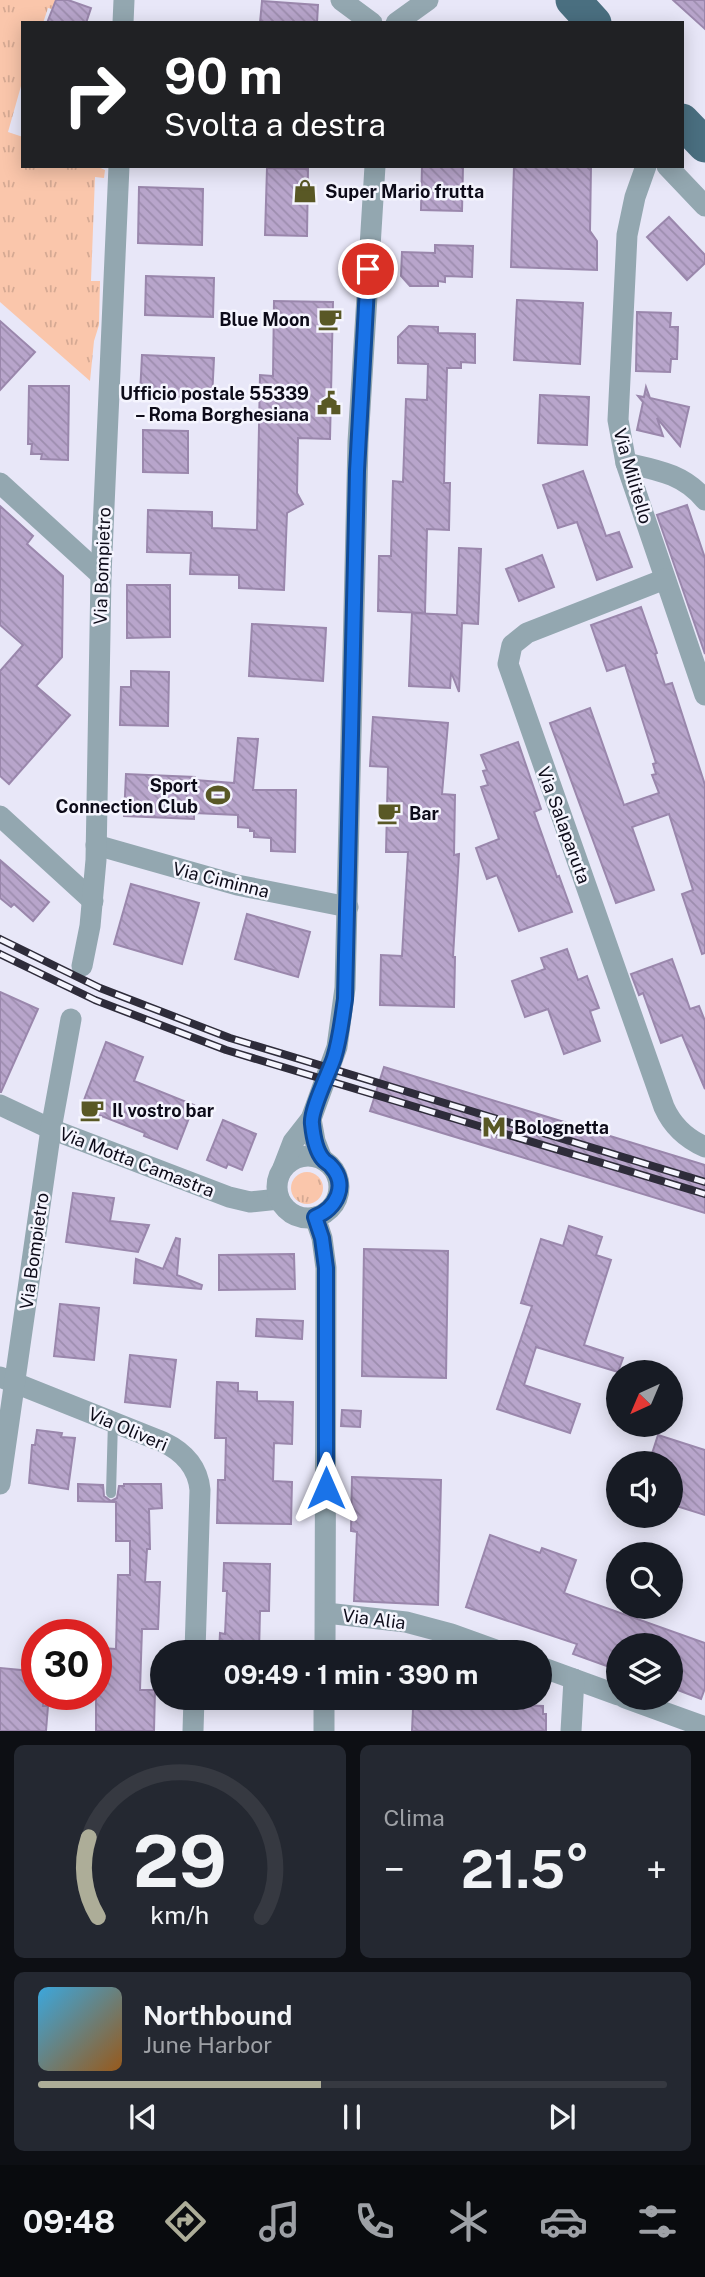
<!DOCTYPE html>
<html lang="it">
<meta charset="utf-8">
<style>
:root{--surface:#171b24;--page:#242831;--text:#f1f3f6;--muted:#9ea1a6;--line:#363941;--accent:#adad98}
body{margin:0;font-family:"Public Sans",sans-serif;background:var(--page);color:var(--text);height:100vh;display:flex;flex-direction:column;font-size:26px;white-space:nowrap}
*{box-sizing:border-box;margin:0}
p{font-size:23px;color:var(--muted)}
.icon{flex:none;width:38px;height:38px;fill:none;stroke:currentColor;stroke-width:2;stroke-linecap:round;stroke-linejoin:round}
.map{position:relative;height:1731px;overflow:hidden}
.panel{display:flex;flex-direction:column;gap:14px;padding:14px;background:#0d0f14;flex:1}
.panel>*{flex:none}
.top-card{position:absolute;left:21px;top:21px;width:663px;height:147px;border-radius:0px;box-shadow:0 4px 18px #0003;background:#202124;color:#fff;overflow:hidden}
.needle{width:46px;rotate:224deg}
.buttons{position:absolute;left:606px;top:1360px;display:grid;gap:14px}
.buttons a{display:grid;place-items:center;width:77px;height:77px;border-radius:50%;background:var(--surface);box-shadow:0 4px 18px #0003;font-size:35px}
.speed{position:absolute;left:21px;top:1619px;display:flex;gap:14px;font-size:35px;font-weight:700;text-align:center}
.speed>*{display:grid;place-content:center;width:91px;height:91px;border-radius:50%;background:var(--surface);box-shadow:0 4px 18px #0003;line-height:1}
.speed .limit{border:10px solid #d22;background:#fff;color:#111}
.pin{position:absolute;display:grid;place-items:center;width:60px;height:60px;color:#fff;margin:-30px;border:4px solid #fff;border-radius:50%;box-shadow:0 2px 7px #0007}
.me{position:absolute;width:77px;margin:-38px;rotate:0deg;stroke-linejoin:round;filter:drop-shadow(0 0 5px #0008)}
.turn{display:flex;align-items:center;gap:24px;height:147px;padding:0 28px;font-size:32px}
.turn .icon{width:91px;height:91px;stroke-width:2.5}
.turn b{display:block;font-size:49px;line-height:60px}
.big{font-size:52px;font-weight:700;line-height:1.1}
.panel .widget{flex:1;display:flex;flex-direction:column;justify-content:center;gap:10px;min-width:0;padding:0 24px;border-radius:10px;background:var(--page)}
.panel .dial{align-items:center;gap:0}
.dial svg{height:182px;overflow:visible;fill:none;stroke:var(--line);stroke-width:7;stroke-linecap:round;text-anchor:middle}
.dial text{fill:var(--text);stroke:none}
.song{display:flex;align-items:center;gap:21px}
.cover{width:84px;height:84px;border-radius:10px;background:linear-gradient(135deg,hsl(200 70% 55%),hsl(30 70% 35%))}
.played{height:7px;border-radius:4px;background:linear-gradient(90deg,var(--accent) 45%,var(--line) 45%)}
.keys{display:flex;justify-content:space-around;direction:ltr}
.heat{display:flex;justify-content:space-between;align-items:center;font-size:38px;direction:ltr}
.panel .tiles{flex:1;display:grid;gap:14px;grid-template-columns:1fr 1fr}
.widget:last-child{grid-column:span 2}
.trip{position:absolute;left:150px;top:1640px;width:402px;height:70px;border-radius:35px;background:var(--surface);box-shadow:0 4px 18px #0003;font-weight:700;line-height:70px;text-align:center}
.tab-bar{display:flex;height:112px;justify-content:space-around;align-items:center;background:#090b0e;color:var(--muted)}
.tab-bar .icon{width:49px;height:49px}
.tab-bar .active{color:var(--accent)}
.tab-bar b{font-size:32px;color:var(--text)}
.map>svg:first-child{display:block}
</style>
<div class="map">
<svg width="705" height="1731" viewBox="0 0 705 1731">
<defs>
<pattern id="grass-tufts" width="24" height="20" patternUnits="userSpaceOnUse" patternTransform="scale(1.75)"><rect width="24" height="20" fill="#fac6ab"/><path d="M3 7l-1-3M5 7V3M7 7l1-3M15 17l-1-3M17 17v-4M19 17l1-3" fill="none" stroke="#d5a993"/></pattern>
<pattern id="building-back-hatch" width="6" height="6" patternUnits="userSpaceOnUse" patternTransform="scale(1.75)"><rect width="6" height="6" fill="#b8a5cb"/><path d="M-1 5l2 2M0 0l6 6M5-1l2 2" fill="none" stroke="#9d8dae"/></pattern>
</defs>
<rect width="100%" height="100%" fill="#e8e7f8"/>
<g fill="url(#grass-tufts)">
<polygon points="0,0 56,0 52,9 48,8 43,23 23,23 23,79 8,132 23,137 23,166 96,166 105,170 104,178 95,177 91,281 100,281 99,325 94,341 90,381 0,302"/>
<circle cx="307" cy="1188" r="16"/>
</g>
<g fill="url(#building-back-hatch)" stroke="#9a87ac" stroke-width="2">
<polygon points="56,0 68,0 91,8 86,23 47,23"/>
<polygon points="673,0 705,0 705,29"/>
<polygon points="262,1 318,5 317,23 260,23"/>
<polygon points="422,166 463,166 462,211 421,210"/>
<polygon points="514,166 591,166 590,231 597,241 597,270 511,267"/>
<polygon points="267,168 308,169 307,236 265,235"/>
<polygon points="139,187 203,189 202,245 138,243"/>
<polygon points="669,217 705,255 705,263 687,280 647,237"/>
<polygon points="435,245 473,246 472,277 445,276 445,282 438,281 438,286 410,286 401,276 402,252 435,253"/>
<polygon points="146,276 214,278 213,317 145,315"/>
<polygon points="517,300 583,303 580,364 514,360"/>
<polygon points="274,301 333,302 330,439 298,438 297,493 303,504 287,513 284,590 239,588 239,575 190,574 191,553 147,552 148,510 212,512 212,528 257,530 260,375 273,376"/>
<polygon points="637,312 671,313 670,327 678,327 677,359 671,359 670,372 636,371"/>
<polygon points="0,321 35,352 0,390"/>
<polygon points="409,326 438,327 438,333 475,334 475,363 461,362 461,368 447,368 444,483 450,483 449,530 427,529 425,613 378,611 379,556 391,556 393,481 403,482 406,399 427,400 428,364 398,363 398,337"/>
<polygon points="142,355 214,358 212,398 140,395"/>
<polygon points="29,386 69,386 68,460 41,459 42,454 31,454 32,444 28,444"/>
<polygon points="646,387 650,398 689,407 680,446 657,418 663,436 637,430 643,402 638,396 644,397"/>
<polygon points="540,395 589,397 587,445 538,443"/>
<polygon points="143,430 188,431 188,473 143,472"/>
<polygon points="583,471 606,536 619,532 632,567 597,580 577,522 558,528 543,485"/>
<polygon points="687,505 705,558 705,654 657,515"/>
<polygon points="0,506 33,536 27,544 63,576 62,657 36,686 70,715 9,784 0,776 0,671 23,645 0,625"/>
<polygon points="459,548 481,549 478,624 462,623 459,692 451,672 450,688 409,686 412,613 457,615"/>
<polygon points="542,555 554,587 519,601 506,569"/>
<polygon points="127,585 170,585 170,637 127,638"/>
<polygon points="641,607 657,653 655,654 665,685 672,683 705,785 705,953 702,954 682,894 693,890 669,814 632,827 654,890 616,903 550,723 590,708 624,805 659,793 652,775 656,774 653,764 656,763 625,665 607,671 591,625"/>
<polygon points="252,624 326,628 323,681 249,676"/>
<polygon points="131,671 169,672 168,726 120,725 121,687 131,687"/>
<polygon points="373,717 448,723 442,794 455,795 454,855 459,854 453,957 455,957 454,1007 380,1005 381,955 402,956 408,852 386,852 388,767 370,766"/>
<polygon points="238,738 258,739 253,790 296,790 295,852 271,851 271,838 254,837 254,831 250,831 250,828 238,827 238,815 194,813 194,819 124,816 126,774 195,777 195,780 234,783"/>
<polygon points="518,742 541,809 534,812 557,877 559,876 572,912 519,931 497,875 487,879 476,848 499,839 481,787 488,785 483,771 487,770 481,755"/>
<polygon points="0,860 49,902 33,921 14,904 11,907 0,898"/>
<polygon points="131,884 199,903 182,964 114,944"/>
<polygon points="247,914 310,932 298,977 235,959"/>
<polygon points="567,949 578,980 587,976 599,1008 590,1011 600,1041 564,1054 548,1009 525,1017 512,981 545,969 541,958"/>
<polygon points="672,959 690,1009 699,1006 705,1021 705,1089 682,1035 661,1043 643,993 639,995 631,974"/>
<polygon points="0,992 38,1009 1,1092 0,1092"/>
<polygon points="106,1042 143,1057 134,1081 194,1105 177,1149 144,1136 145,1133 81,1108"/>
<polygon points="384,1067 705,1165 705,1213 370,1111"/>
<polygon points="223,1120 256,1134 242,1170 228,1164 226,1168 207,1160"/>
<polygon points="73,1193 114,1198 110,1221 149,1225 138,1252 66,1242"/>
<polygon points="569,1226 602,1237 596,1255 611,1260 584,1345 623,1358 618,1372 536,1347 524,1385 580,1404 570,1433 497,1409 532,1306 521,1303 541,1239 563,1246"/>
<polygon points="176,1238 180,1239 177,1275 202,1285 201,1289 134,1283 136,1259 163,1269"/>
<polygon points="364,1249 448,1251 446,1378 362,1376"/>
<polygon points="294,1254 295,1289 219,1290 219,1255"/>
<polygon points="60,1304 99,1308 94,1360 54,1356"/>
<polygon points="257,1319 303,1321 302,1339 256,1336"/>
<polygon points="130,1355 176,1360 170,1407 125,1402"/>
<polygon points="217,1382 238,1383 238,1391 257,1392 257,1401 293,1402 292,1444 274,1443 273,1481 292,1482 291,1524 217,1523 218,1480 225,1480 226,1438 215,1438"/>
<polygon points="342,1410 361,1411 360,1427 341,1426"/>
<polygon points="37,1430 62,1433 61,1437 75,1438 68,1489 29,1483 32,1445 35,1445"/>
<polygon points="658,1435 705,1450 705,1515 670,1504 670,1463 649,1463"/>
<polygon points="352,1477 441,1480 438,1605 354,1601 357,1532 351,1531"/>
<polygon points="78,1484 103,1485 104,1496 111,1501 117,1498 119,1486 124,1486 124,1484 161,1484 162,1508 149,1509 150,1549 147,1549 145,1582 160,1582 158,1629 142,1629 140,1690 155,1690 154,1731 96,1731 96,1665 101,1666 102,1648 116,1649 118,1575 130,1575 130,1541 116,1541 116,1502 78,1501"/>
<polygon points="490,1535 540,1553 542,1548 576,1560 564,1593 705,1643 705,1688 701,1699 670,1687 670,1645 618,1645 618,1670 573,1654 577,1644 466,1607"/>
<polygon points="224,1563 270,1564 269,1611 260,1611 259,1652 219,1652 220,1633 225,1634 227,1591 223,1591"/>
<polygon points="0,1668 31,1671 30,1676 37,1677 37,1694 44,1694 43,1706 48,1706 46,1731 0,1731"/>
<polygon points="423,1698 496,1698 496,1704 543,1706 543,1714 546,1714 546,1731 412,1731 413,1709 423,1708"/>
</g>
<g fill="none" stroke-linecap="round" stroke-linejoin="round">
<polyline stroke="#93a7b0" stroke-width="10" points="111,1493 113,1421"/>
<g stroke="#93a7b0" stroke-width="21">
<polyline points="341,0 372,23"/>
<polyline points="123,23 124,0"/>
<polyline points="396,23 428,0"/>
<polyline points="646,166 635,197 627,235 618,420 626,463 705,695"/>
<polyline points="667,166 705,206"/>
<path d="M626,463C657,470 684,474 705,500"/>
<polyline points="0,483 101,575"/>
<path d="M665,579L527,633L512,645L508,664L664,1107C672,1125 687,1139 705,1147"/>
<polyline points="0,816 93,901"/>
<polyline points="96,845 237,885 348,907"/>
<polyline points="82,966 90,926 96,860 101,575 119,166"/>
<polyline points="0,1105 51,1129 229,1197 250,1202 279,1199"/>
<polyline points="311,1119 337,1047 345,988 358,442 375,166"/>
<circle cx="308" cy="1187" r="31"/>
<polyline points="283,1168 293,1142 311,1119 315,1141 322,1159"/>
<polyline points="315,1217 322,1238 326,1268 325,1652"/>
<path d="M0,1377L163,1442C184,1452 198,1467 200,1490L195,1652"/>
<polyline points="0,1484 51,1129 71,1019"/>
<polyline points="326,1613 406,1622 451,1634 501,1652"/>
<polyline points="541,1667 618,1695"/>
<polyline points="625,1698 705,1727"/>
<polyline points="193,1731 194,1698"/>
<polyline points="324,1731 324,1698"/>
<polyline points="571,1731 574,1679"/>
</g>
<g stroke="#4a6f80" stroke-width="35">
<polyline points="573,0 594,23"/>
<polyline points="682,121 705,145"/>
</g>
<g stroke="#2e2c3a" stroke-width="8">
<g id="rail">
<polyline points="0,939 100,988 230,1038 705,1182"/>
<polyline points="0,954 95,1000 226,1050 705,1194"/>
</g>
</g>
<use href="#rail" stroke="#f5f5fe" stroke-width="5" stroke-dasharray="16" stroke-linecap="butt"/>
</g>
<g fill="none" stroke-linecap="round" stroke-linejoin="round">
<g stroke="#114b97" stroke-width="18">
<path id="route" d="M326,1488V1268L322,1238L315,1217C336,1209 349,1185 331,1166C329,1163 325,1162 323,1159C316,1151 313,1134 312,1124C310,1111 329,1073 334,1058C340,1039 342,1019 345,999L357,471L368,269"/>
</g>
<use href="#route" stroke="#1a73e8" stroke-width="12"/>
</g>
<defs>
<g id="shop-bare" transform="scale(1.89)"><path d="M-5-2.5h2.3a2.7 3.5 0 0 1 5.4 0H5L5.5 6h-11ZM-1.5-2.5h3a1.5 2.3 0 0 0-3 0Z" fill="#595825" stroke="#f5f5fe" stroke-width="2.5" paint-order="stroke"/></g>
<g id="cafe-bare" transform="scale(1.89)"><path d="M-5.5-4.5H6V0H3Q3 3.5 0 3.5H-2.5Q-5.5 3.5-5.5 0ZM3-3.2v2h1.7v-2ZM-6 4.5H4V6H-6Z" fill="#595825" stroke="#f5f5fe" stroke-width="2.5" paint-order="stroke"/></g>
<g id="civic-bare" transform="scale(1.89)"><path d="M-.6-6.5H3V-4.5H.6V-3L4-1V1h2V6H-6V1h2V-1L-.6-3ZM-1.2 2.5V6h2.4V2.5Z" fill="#595825" stroke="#f5f5fe" stroke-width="2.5" paint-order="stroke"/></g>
<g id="stadium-bare" transform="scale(1.89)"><path d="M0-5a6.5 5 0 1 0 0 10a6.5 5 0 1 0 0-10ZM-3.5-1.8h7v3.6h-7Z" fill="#595825" stroke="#f5f5fe" stroke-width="2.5" paint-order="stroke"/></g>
<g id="metro-bare" transform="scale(1.89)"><path d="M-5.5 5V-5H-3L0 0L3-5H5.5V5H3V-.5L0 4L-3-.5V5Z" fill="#595825" stroke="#f5f5fe" stroke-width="2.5" paint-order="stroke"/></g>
</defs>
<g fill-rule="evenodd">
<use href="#shop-bare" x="305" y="191"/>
<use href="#cafe-bare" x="330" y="319"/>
<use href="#civic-bare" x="329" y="403"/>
<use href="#stadium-bare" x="218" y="795"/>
<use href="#cafe-bare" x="389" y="813"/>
<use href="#cafe-bare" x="92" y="1110"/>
<use href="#metro-bare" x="494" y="1127"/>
</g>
<g text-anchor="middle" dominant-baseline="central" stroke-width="5" stroke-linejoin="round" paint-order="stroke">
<g font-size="18" font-weight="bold" fill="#0d0b19" stroke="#f5f5fe" text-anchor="start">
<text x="325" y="191">Super Mario frutta</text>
<text x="310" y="319" text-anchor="end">Blue Moon</text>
<text x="309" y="393" text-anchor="end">Ufficio postale 55339<tspan x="309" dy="21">– Roma Borghesiana</tspan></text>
<text x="198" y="785" text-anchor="end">Sport<tspan x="198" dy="21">Connection Club</tspan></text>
<text x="409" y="813">Bar</text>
<text x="112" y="1110">Il vostro bar</text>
<text x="514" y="1127">Bolognetta</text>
</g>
<g font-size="18" fill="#0d0b19" stroke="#f5f5fe">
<text transform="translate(633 476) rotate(74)">Via Militello</text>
<text transform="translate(102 566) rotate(-88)">Via Bompietro</text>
<text transform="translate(564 825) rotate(70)">Via Salaparuta</text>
<text transform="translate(221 880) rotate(14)">Via Ciminna</text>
<text transform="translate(137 1162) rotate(21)">Via Motta Camastra</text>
<text transform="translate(34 1251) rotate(-82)">Via Bompietro</text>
<text transform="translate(128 1429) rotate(23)">Via Oliveri</text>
<text transform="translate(374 1619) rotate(7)">Via Alia</text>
</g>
</g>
</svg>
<div class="buttons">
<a><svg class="needle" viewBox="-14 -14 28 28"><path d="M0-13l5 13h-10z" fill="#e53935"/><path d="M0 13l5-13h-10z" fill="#9ea1a6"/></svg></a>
<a><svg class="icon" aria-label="sound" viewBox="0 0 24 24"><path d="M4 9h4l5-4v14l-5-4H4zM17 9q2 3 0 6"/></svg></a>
<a><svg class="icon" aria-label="search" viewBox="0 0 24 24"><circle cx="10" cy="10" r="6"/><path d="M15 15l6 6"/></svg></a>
<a><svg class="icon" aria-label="layers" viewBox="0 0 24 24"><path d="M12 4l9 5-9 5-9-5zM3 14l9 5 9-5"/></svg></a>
</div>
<div class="speed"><div class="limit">30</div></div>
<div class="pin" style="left:368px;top:269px;background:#d93025"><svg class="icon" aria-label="arrive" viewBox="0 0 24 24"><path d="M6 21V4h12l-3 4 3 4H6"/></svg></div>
<svg class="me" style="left:326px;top:1488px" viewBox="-20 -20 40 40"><path d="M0-17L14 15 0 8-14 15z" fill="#1a73e8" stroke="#fff" stroke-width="4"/></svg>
<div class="trip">09:49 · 1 min · 390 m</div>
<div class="top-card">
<div class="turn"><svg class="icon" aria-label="right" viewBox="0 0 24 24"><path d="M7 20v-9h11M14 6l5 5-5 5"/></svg><div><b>90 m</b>Svolta a destra</div></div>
</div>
</div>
<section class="panel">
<div class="tiles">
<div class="widget dial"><svg viewBox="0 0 100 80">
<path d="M14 69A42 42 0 1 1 86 69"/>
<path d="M14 69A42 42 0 0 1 10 34" stroke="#adad98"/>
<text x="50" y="56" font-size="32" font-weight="700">29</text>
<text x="50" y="72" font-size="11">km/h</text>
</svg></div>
<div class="widget"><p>Clima</p>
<div class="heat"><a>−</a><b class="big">21.5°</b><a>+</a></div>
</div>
<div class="widget">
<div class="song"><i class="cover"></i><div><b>Northbound</b><p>June Harbor</p></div></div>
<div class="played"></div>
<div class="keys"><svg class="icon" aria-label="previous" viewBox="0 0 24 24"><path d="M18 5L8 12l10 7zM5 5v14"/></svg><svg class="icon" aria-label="pause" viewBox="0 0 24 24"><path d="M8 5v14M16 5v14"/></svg><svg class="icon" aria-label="next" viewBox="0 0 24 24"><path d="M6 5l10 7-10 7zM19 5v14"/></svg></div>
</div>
</div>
</section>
<nav class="tab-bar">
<b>09:48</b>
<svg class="icon active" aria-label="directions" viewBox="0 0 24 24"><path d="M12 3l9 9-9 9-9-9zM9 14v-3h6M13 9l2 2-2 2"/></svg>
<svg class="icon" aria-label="music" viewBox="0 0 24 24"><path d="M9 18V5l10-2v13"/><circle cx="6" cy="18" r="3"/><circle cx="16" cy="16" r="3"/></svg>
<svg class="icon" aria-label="phone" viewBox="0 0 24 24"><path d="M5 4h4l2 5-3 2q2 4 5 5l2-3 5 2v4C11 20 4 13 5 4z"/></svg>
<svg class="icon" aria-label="climate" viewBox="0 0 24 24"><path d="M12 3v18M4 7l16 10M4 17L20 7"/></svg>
<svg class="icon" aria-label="car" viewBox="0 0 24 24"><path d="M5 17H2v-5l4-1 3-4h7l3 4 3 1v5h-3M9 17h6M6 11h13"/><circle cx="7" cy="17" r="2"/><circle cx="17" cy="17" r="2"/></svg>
<svg class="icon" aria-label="filters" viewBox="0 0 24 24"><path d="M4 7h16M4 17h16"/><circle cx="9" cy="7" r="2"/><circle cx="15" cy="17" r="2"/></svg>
</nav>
